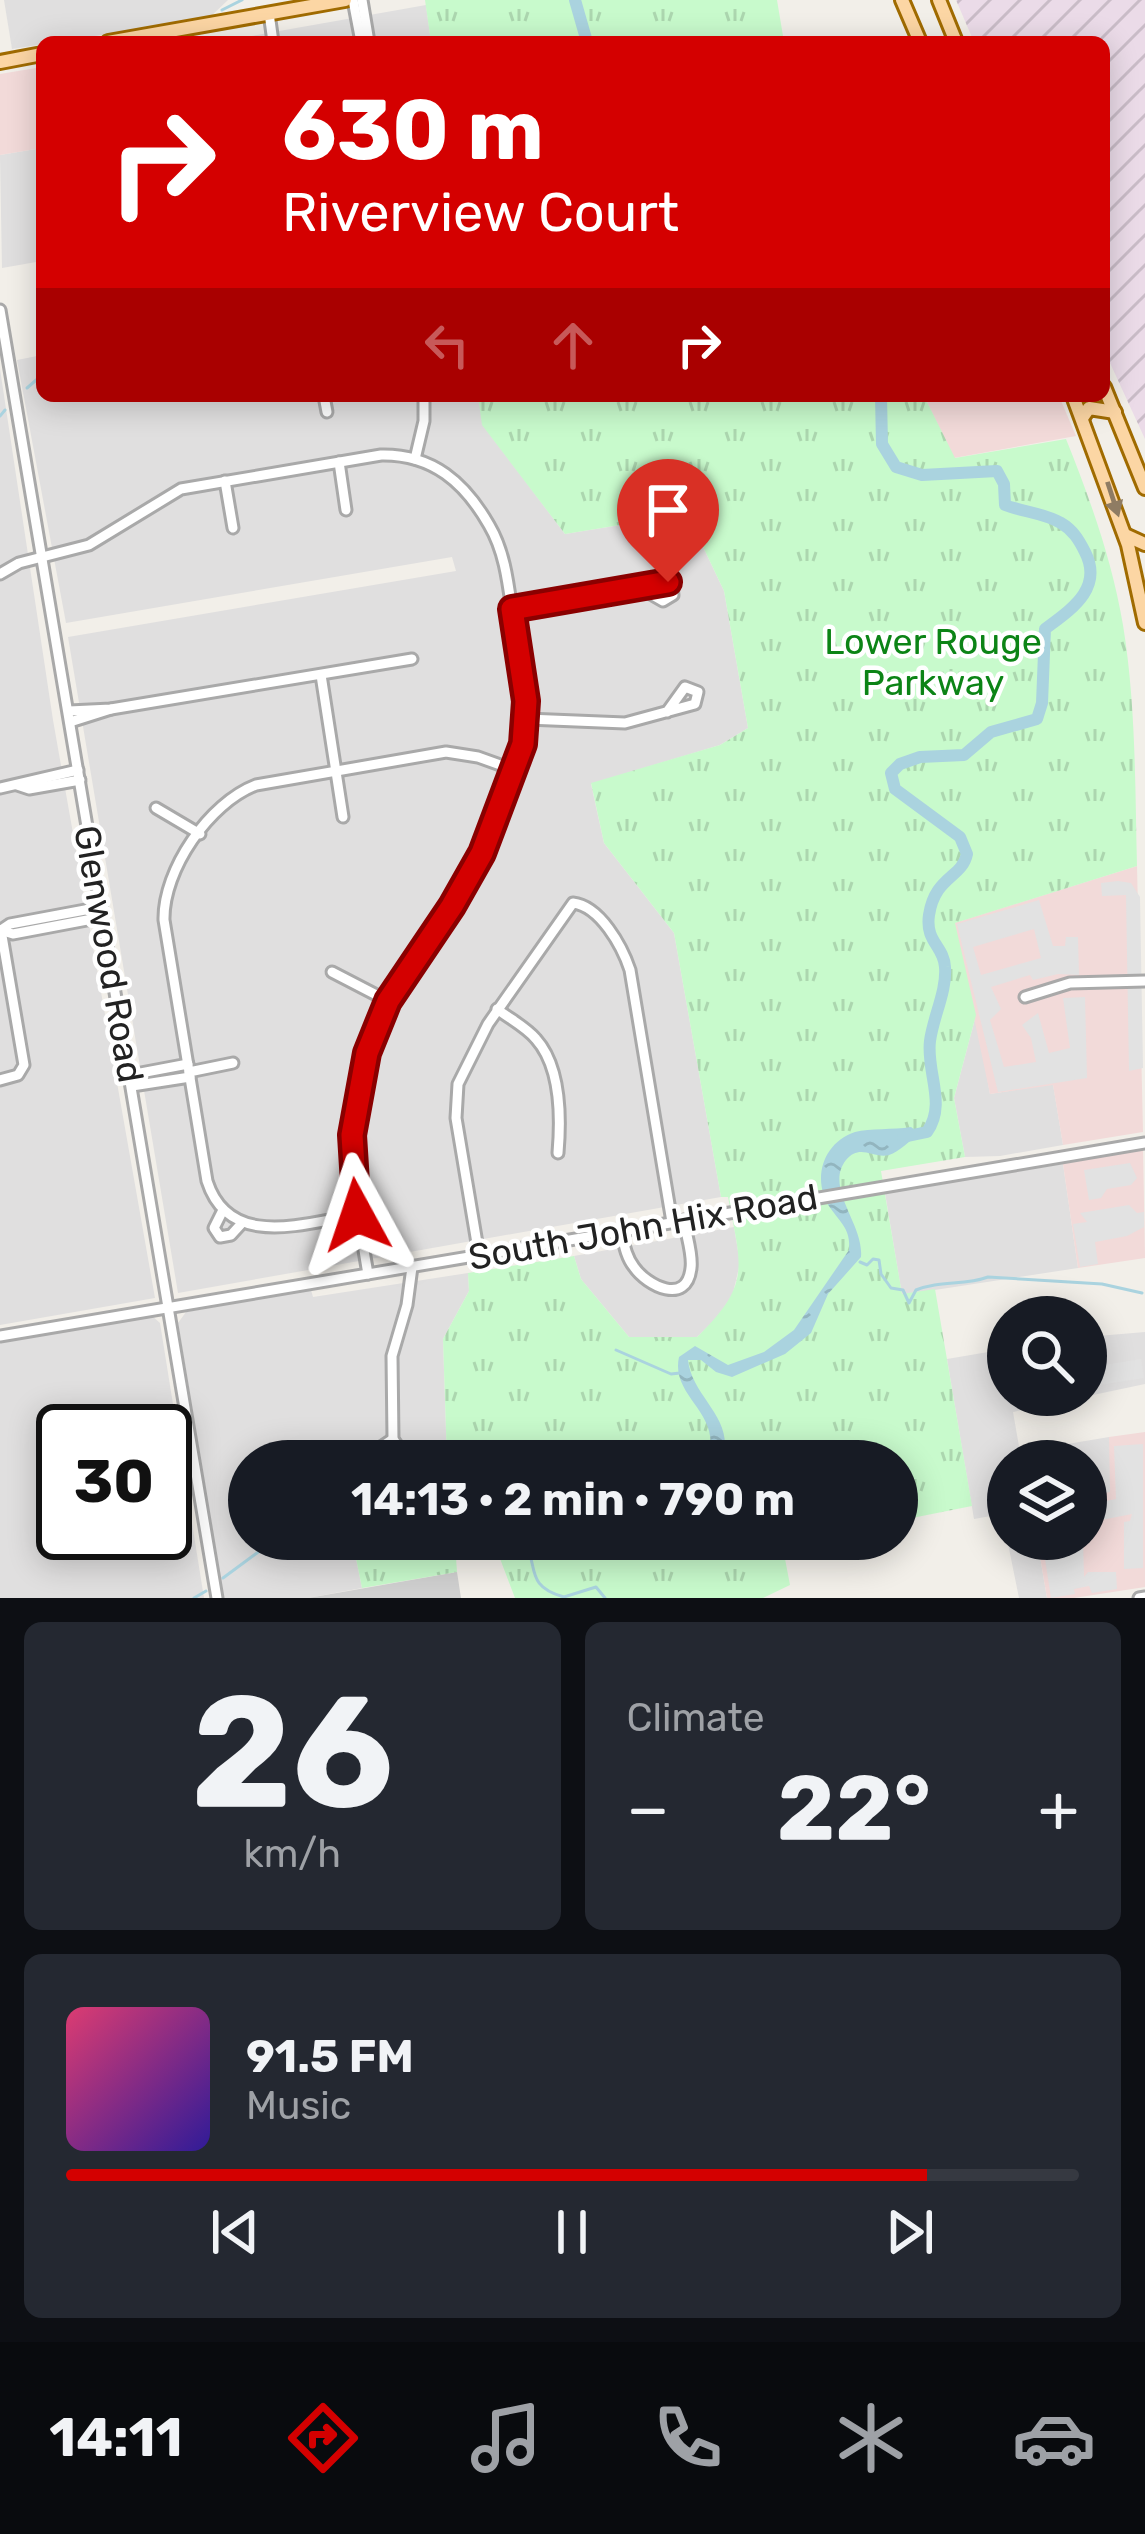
<!DOCTYPE html>
<meta charset="utf-8">
<style>
:root{--surface:#171b24;--page:#242831;--text:#f1f3f6;--muted:#9ea1a6;--line:#363941;--accent:#d40000}
body{margin:0;font-family:Rubik,sans-serif;background:var(--page);color:var(--text);height:100vh;display:flex;flex-direction:column;font-size:45px;white-space:nowrap}
*{box-sizing:border-box;margin:0}
p{font-size:39px;color:var(--muted)}
.icon{flex:none;width:66px;height:66px;fill:none;stroke:currentColor;stroke-width:2;stroke-linecap:round;stroke-linejoin:round}
.map{position:relative;height:1598px;overflow:hidden}
.details{display:flex;flex-direction:column;gap:24px;padding:24px;background:#0d0f14;flex:1}
.details>*{flex:none}
.guide{position:absolute;left:36px;top:36px;width:1074px;height:366px;border-radius:18px;box-shadow:0 6px 30px #0003;background:#d40000;color:#fff;overflow:hidden}
.controls{position:absolute;left:987px;top:1296px;display:grid;gap:24px}
.controls a{display:grid;place-items:center;width:120px;height:120px;border-radius:50%;background:var(--surface);box-shadow:0 6px 30px #0003;font-size:60px}
.speed{position:absolute;left:36px;top:1404px;display:flex;gap:24px;font-size:60px;font-weight:700;text-align:center}
.speed>*{display:grid;place-content:center;width:156px;height:156px;border-radius:50%;background:var(--surface);box-shadow:0 6px 30px #0003;line-height:1}
.speed .limit{border:6px solid #111;border-radius:18px;background:#fff;color:#111}
.pin{position:absolute;display:grid;place-items:center;width:102px;height:102px;color:#fff;margin:-123px -51px;border-radius:50% 50% 50% 0;rotate:-45deg;box-shadow:0 0 12px #0007}
.pin .icon{rotate:45deg}
.me{position:absolute;width:132px;margin:-66px;rotate:355deg;stroke-linejoin:round;filter:drop-shadow(0 0 9px #0008)}
.turn{display:flex;align-items:center;gap:42px;height:252px;padding:0 48px;font-size:54px}
.turn .icon{width:156px;height:156px;stroke-width:2.5}
.turn b{display:block;font-size:84px;line-height:102px}
.lanes{display:flex;align-items:center;height:114px;padding:0 48px;background:#0003;justify-content:center;gap:60px;direction:ltr}
.lanes .off{opacity:.35}
.big{font-size:90px;font-weight:700;line-height:1.1}
.details .tile{flex:1;display:flex;flex-direction:column;justify-content:center;gap:18px;min-width:0;padding:0 42px;border-radius:18px;background:var(--page)}
.details .dial{align-items:center;gap:0}
.dial b{font-size:156px;line-height:1}
.song{display:flex;align-items:center;gap:36px}
.cover{width:144px;height:144px;border-radius:18px;background:linear-gradient(135deg,hsl(340 70% 55%),hsl(250 70% 35%))}
.played{height:12px;border-radius:6px;background:linear-gradient(90deg,var(--accent) 85%,var(--line) 85%)}
.keys{display:flex;justify-content:space-around;direction:ltr}
.heat{display:flex;justify-content:space-between;align-items:center;font-size:66px;direction:ltr}
.details .tiles{flex:1;display:grid;gap:24px;grid-template-columns:1fr 1fr}
.tile:last-child{grid-column:span 2}
.trip{position:absolute;left:228px;top:1440px;width:690px;height:120px;border-radius:60px;background:var(--surface);box-shadow:0 6px 30px #0003;font-weight:700;line-height:120px;text-align:center}
.dock{display:flex;height:192px;justify-content:space-around;align-items:center;background:#090b0e;color:var(--muted)}
.dock .icon{width:84px;height:84px}
.dock .current{color:var(--accent)}
.dock b{font-size:54px;color:var(--text)}
.map>svg:first-child{display:block}
</style>
<div class="map">
<svg width="1145" height="1598" viewBox="0 0 1145 1598">
<defs>
<pattern id="industrial-furrows" width="10" height="10" patternUnits="userSpaceOnUse" patternTransform="scale(3)"><rect width="10" height="10" fill="#ebdbe8"/><path d="M-1 1l2-2M0 10L10 0M9 11l2-2" fill="none" stroke="#c9bcc7"/></pattern>
<pattern id="park-tufts" width="24" height="20" patternUnits="userSpaceOnUse" patternTransform="scale(3)"><rect width="24" height="20" fill="#c8facc"/><path d="M3 7l-1-3M5 7V3M7 7l1-3M15 17l-1-3M17 17v-4M19 17l1-3" fill="none" stroke="#acd6af"/></pattern>
<pattern id="water-ripples" width="26" height="14" patternUnits="userSpaceOnUse" patternTransform="scale(3)"><rect width="26" height="14" fill="#aad3df"/><path d="M2 4q2-2 4 0t4 0M15 11q2-2 4 0t4 0" fill="none" stroke="#92b5bf"/></pattern>
</defs>
<rect width="100%" height="100%" fill="#f2efe9"/>
<g fill="#e0dfdf" fill-rule="evenodd">
<polygon points="4,0 228,0 209,18 12,49"/>
<polygon points="426,5 431,42 156,42 192,36 218,42"/>
<polygon points="42,148 42,261 2,268 0,155"/>
<polygon points="42,355 42,396 478,396 483,425 565,534 657,519 696,532 724,591 748,728 720,745 591,784 604,843 674,933 721,1197 178,1293 68,637 456,571 452,557 66,623 17,360"/>
<polygon points="0,369 53,720 155,1298 0,1325"/>
<polygon points="976,1015 990,1094 1053,1084 1063,1145 1000,1156 965,1157 954,1098"/>
<polygon points="1063,1164 1078,1268 902,1295 885,1193"/>
<polygon points="734,1227 740,1263 730,1306 697,1337 629,1337 581,1279 574,1256"/>
<polygon points="468,1273 469,1291 443,1339 447,1461 249,1461 249,1539 352,1539 362,1588 308,1598 224,1598 178,1323 186,1312 311,1290 313,1297"/>
<path d="M152,1316L160,1323L204,1598H0V1342ZM63,1431H165V1533H63Z"/>
<polygon points="1145,1332 1145,1384 1013,1412 1020,1452 1109,1437 1110,1443 1110,1493 1086,1497 1086,1461 1008,1461 1008,1539 1037,1539 1047,1598 1019,1598 1002,1514 974,1519 947,1359 1000,1350 1008,1334 1008,1395 1086,1395 1086,1337"/>
</g>
<g fill="#f2dad9">
<polygon points="42,67 42,148 0,155 0,74"/>
<polygon points="924,396 1059,396 1076,436 954,458"/>
<polygon points="1137,866 1143,1132 1063,1145 1053,1085 990,1094 954,923"/>
<polygon points="1143,1148 1145,1258 1078,1268 1063,1164"/>
<polygon points="1145,1432 1145,1587 1074,1598 1047,1598 1037,1539 1086,1539 1086,1497 1110,1492 1109,1437"/>
</g>
<polygon fill="url(#industrial-furrows)" points="956,0 1145,0 1145,439 1104,350 1104,42 974,42"/>
<polygon fill="#d0d0d0" points="457,1572 461,1598 308,1598"/>
<g fill="url(#park-tufts)">
<polygon points="425,0 777,0 784,42 431,42"/>
<path d="M478,396H924L955,458L1066,439C1090,499 1112,560 1123,625C1136,704 1135,786 1137,866L955,923L976,1015L954,1098L965,1157L881,1171L902,1294L935,1289L972,1506L897,1521V1461H447L443,1339L469,1291L468,1273L574,1256L581,1279L629,1337H697C752,1284 741,1266 728,1197H721L674,933L604,843L591,783L720,745L748,728L724,591L696,532L657,519L565,534L482,425Z"/>
<polygon points="352,1539 467,1539 455,1543 457,1572 362,1588"/>
<polygon points="473,1539 800,1539 782,1543 790,1585 763,1598 515,1598 499,1556"/>
</g>
<g fill="#e2e2e2" fill-rule="evenodd">
<polygon points="1118,881 1131,883 1140,897 1143,1068 1129,1071 1126,895 1102,896 1101,883"/>
<path d="M1039,900L1053,946H1065L1066,937H1078L1079,975L1058,974L1033,980L1030,975L991,987L1001,1009L990,1020L1004,1067L1036,1062L1031,1038L1022,1025L1038,1013L1049,1053L1070,1048L1063,998L1085,997L1087,1078L998,1092L957,924ZM1034,929L1041,958L981,975L973,947Z"/>
<polygon points="1130,1163 1137,1178 1131,1185 1107,1189 1101,1198 1089,1200 1084,1170"/>
<polygon points="1129,1205 1137,1213 1144,1212 1144,1227 1127,1236 1095,1242 1098,1264 1080,1267 1073,1224 1087,1222 1080,1213"/>
<polygon points="1141,1359 1144,1378 1086,1387 1086,1368"/>
<polygon points="1143,1444 1143,1568 1124,1569 1124,1522 1130,1521 1132,1514 1086,1523 1086,1505 1116,1499 1114,1446"/>
<polygon points="1042,1539 1083,1539 1084,1577 1088,1572 1116,1572 1117,1589 1092,1593 1089,1586 1074,1589 1075,1594 1051,1598"/>
</g>
<path fill="url(#water-ripples)" d="M911,1127L919,1133C911,1140 899,1152 889,1155C873,1159 860,1143 846,1160C824,1188 864,1224 861,1257L828,1294L811,1333L785,1354L732,1377L716,1372L701,1360H688C692,1398 737,1419 722,1461H707C725,1413 670,1398 679,1357L695,1346L728,1365L764,1352L794,1330L849,1250C851,1230 841,1223 831,1209C811,1181 822,1143 855,1132C870,1128 893,1130 911,1127Z"/>
<g fill="none" stroke-linecap="round" stroke-linejoin="round">
<g stroke="#aad3df" stroke-width="3">
<polyline points="222,10 242,0"/>
<polyline points="27,388 42,375"/>
<polyline points="0,416 5,410"/>
<path d="M860,1262L867,1265L873,1259L879,1260L881,1274L891,1288L903,1290L909,1303L916,1290C940,1280 964,1286 988,1277L1102,1284L1142,1293"/>
<polyline points="616,1350 671,1374 680,1373"/>
<polyline points="308,1539 381,1543 396,1539"/>
<path d="M524,1539C539,1566 524,1586 564,1597L596,1587L605,1598"/>
<polyline points="223,1578 276,1539"/>
<polyline points="194,1598 206,1591"/>
</g>
<g stroke="#aad3df" stroke-width="12">
<polyline points="575,0 587,42"/>
<path d="M881,396L882,444L896,467L922,475L997,471L1004,484L1005,505C1023,512 1044,513 1061,523C1073,530 1079,540 1085,552C1104,589 1070,610 1045,629L1042,703L1037,719L991,732L964,755L920,757L900,764L891,773L895,789L960,837L967,854C962,878 935,876 929,915C925,942 944,946 945,967C947,991 933,1017 930,1041C926,1072 947,1104 927,1132L903,1137"/>
</g>
<g stroke="#a9a9a9" stroke-width="15">
<g id="minor">
<polyline points="353,0 361,42"/>
<polyline points="362,0 369,42"/>
<polyline points="269,13 273,42"/>
<polyline points="0,310 217,1598"/>
<polyline points="324,396 327,412"/>
<polyline points="415,459 424,421 424,396"/>
<polyline points="339,462 346,510"/>
<polyline points="225,481 233,528"/>
<path d="M0,574L19,563L89,545L181,489L381,455C433,454 465,483 489,525C508,557 509,596 515,631C520,658 527,686 527,713C526,776 472,878 436,930C408,971 381,1009 366,1058C344,1131 355,1200 368,1274"/>
<path d="M512,609C539,604 654,577 672,586L673,595L663,601L637,586"/>
<polyline points="321,675 343,817"/>
<polyline points="69,711 111,709 412,659"/>
<polyline points="527,719 625,723 695,704 698,692 685,687 667,712"/>
<polyline points="70,722 111,709"/>
<polyline points="17,785 29,789 80,780"/>
<polyline points="0,788 78,770"/>
<polyline points="156,808 200,834"/>
<polyline points="0,930 13,934 103,917"/>
<polyline points="1,930 10,924 101,907"/>
<polyline points="332,972 388,1001"/>
<polyline points="1025,997 1070,983 1145,981"/>
<path d="M497,1009C510,1019 526,1027 536,1039C561,1067 561,1118 558,1153"/>
<polyline points="189,1072 233,1063"/>
<polyline points="130,1075 188,1064"/>
<polyline points="0,1080 18,1075 24,1065 1,930"/>
<polyline points="132,1086 190,1077"/>
<polyline points="223,1210 214,1228 220,1237 231,1235 242,1223"/>
<path d="M357,1215C304,1223 229,1250 207,1181L164,920C163,870 209,803 256,785L446,752L478,757L514,770"/>
<path d="M621,1231C624,1244 626,1257 634,1267C647,1286 687,1306 691,1268C693,1254 686,1235 684,1220"/>
<path d="M479,1255L456,1118L458,1084L488,1024L573,903C600,906 622,946 630,970L672,1222"/>
<polyline points="0,1336 1145,1143"/>
<polyline points="379,1461 378,1449 393,1439"/>
<polyline points="399,1461 399,1448 393,1439 392,1356 407,1305 412,1267"/>
<polyline points="1139,1598 1145,1597"/>
</g>
</g>
<g stroke="#a06b00" stroke-width="18">
<g id="major">
<polyline points="902,0 920,42"/>
<polyline points="939,0 956,42"/>
<polyline points="108,42 345,0"/>
<polyline points="0,62 42,54"/>
<polyline points="1104,387 1145,488"/>
<polyline points="1073,396 1128,545 1145,623"/>
<polyline points="1082,418 1089,408 1115,412"/>
<polyline points="1125,535 1145,544"/>
</g>
</g>
<use href="#minor" stroke="#fff" stroke-width="9"/>
<use href="#major" stroke="#fcd6a4" stroke-width="12"/>
</g>
<defs><path id="oneway-solid" d="M-6-.8H1V-3.2L6.5 0L1 3.2V.8H-6Z" transform="scale(3)"/></defs>
<use fill="#8f7c63" href="#oneway-solid" transform="translate(1113 499) rotate(72)"/>
<g fill="none" stroke-linecap="round" stroke-linejoin="round">
<g stroke="#8a0000" stroke-width="30">
<polyline id="route" points="357,1215 352,1135 367,1053 388,1001 452,906 482,853 523,744 526,701 512,609 668,582"/>
</g>
<use href="#route" stroke="#d40000" stroke-width="21"/>
</g>
<g text-anchor="middle" dominant-baseline="central" stroke-width="9" stroke-linejoin="round" paint-order="stroke">
<g font-size="36" fill="#0c8416" stroke="#fff">
<text x="933" y="641">Lower Rouge<tspan x="933" dy="41">Parkway</tspan></text>
</g>
<g font-size="36" fill="#222" stroke="#fff">
<text transform="translate(109 954) rotate(80)">Glenwood Road</text>
<text transform="translate(643 1227) rotate(-10)">South John Hix Road</text>
</g>
</g>
</svg>
<div class="controls">
<a><svg class="icon" aria-label="search" viewBox="0 0 24 24"><circle cx="10" cy="10" r="6"/><path d="M15 15l6 6"/></svg></a>
<a><svg class="icon" aria-label="layers" viewBox="0 0 24 24"><path d="M12 4l9 5-9 5-9-5zM3 14l9 5 9-5"/></svg></a>
</div>
<div class="speed"><div class="limit">30</div></div>
<div class="pin" style="left:668px;top:582px;background:#d93025"><svg class="icon" aria-label="arrive" viewBox="0 0 24 24"><path d="M6 21V4h12l-3 4 3 4H6"/></svg></div>
<svg class="me" style="left:357px;top:1215px" viewBox="-20 -20 40 40"><path d="M0-17L14 15 0 8-14 15z" fill="#d40000" stroke="#fff" stroke-width="4"/></svg>
<div class="trip">14:13 · 2 min · 790 m</div>
<div class="guide">
<div class="turn"><svg class="icon" aria-label="right" viewBox="0 0 24 24"><path d="M7 20v-9h11M14 6l5 5-5 5"/></svg><div><b>630 m</b>Riverview Court</div></div>
<div class="lanes"><svg class="icon off" aria-label="left" viewBox="0 0 24 24"><path d="M17 20v-9H6M10 6l-5 5 5 5"/></svg><svg class="icon off" aria-label="ahead" viewBox="0 0 24 24"><path d="M12 20V5M6 11l6-6 6 6"/></svg><svg class="icon" aria-label="right" viewBox="0 0 24 24"><path d="M7 20v-9h11M14 6l5 5-5 5"/></svg></div>
</div>
</div>
<section class="details">
<div class="tiles">
<div class="tile dial"><b>26</b><p>km/h</p></div>
<div class="tile"><p>Climate</p>
<div class="heat"><a>−</a><b class="big">22°</b><a>+</a></div>
</div>
<div class="tile">
<div class="song"><i class="cover"></i><div><b>91.5 FM</b><p>Music</p></div></div>
<div class="played"></div>
<div class="keys"><svg class="icon" aria-label="previous" viewBox="0 0 24 24"><path d="M18 5L8 12l10 7zM5 5v14"/></svg><svg class="icon" aria-label="pause" viewBox="0 0 24 24"><path d="M8 5v14M16 5v14"/></svg><svg class="icon" aria-label="next" viewBox="0 0 24 24"><path d="M6 5l10 7-10 7zM19 5v14"/></svg></div>
</div>
</div>
</section>
<nav class="dock">
<b>14:11</b>
<svg class="icon current" aria-label="directions" viewBox="0 0 24 24"><path d="M12 3l9 9-9 9-9-9zM9 14v-3h6M13 9l2 2-2 2"/></svg>
<svg class="icon" aria-label="music" viewBox="0 0 24 24"><path d="M9 18V5l10-2v13"/><circle cx="6" cy="18" r="3"/><circle cx="16" cy="16" r="3"/></svg>
<svg class="icon" aria-label="phone" viewBox="0 0 24 24"><path d="M5 4h4l2 5-3 2q2 4 5 5l2-3 5 2v4C11 20 4 13 5 4z"/></svg>
<svg class="icon" aria-label="climate" viewBox="0 0 24 24"><path d="M12 3v18M4 7l16 10M4 17L20 7"/></svg>
<svg class="icon" aria-label="car" viewBox="0 0 24 24"><path d="M5 17H2v-5l4-1 3-4h7l3 4 3 1v5h-3M9 17h6M6 11h13"/><circle cx="7" cy="17" r="2"/><circle cx="17" cy="17" r="2"/></svg>
</nav>
